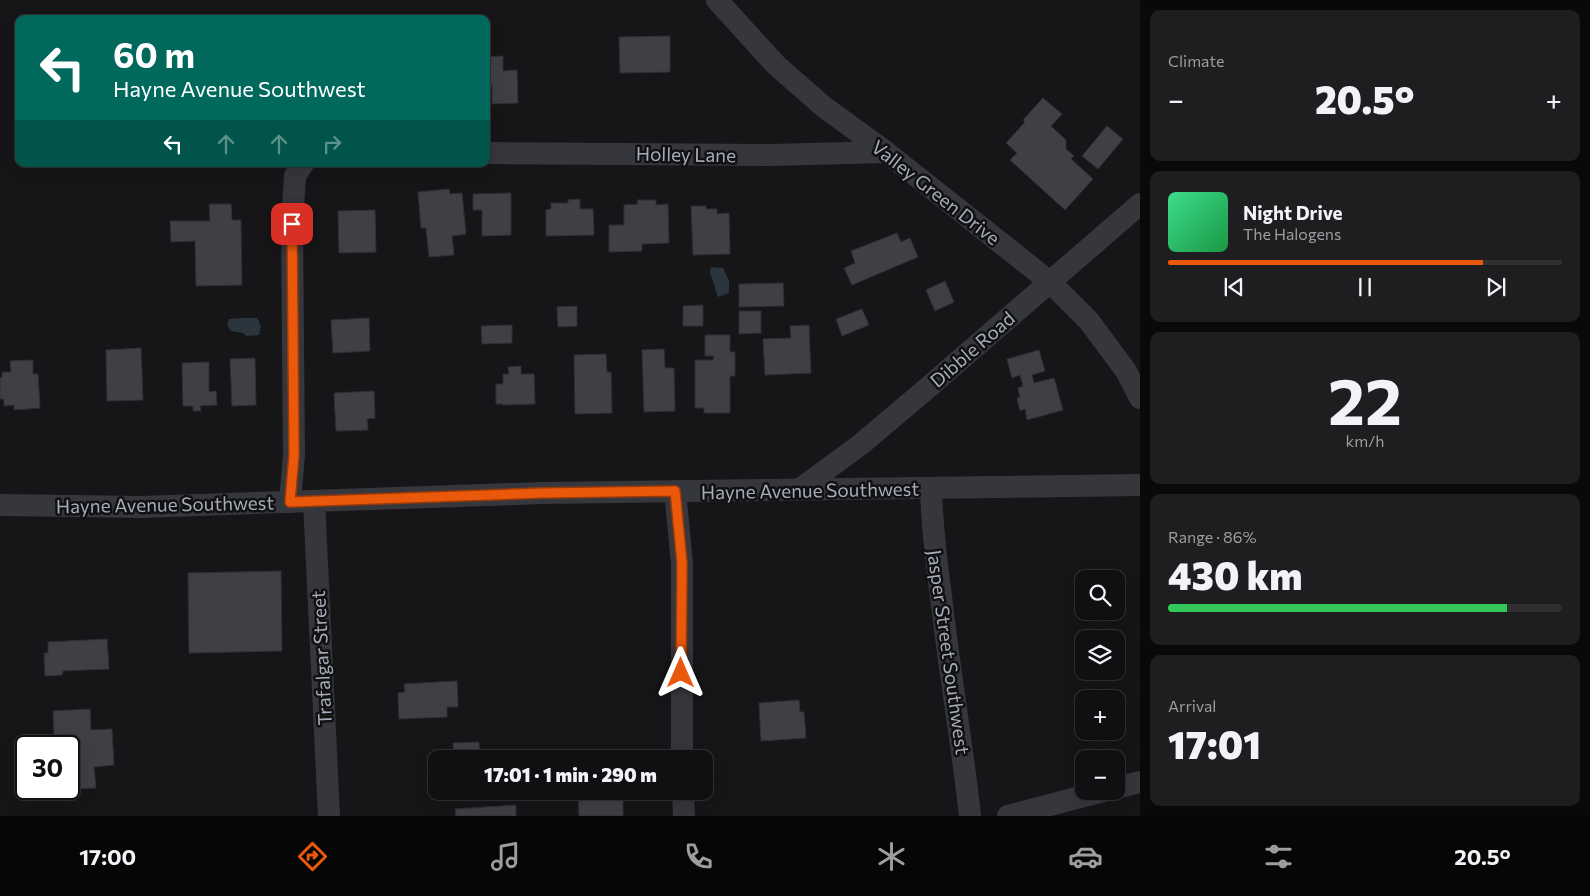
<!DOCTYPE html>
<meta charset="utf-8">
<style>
:root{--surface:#101012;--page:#1e1e20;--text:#f1f3f6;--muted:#9c9d9f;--line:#303032;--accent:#ea580c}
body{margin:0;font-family:Commissioner,sans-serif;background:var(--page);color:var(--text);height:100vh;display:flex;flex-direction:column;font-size:19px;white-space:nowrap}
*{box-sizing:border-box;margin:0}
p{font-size:16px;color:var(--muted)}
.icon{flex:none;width:28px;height:28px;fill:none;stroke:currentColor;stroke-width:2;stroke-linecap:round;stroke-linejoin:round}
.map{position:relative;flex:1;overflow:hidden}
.sheet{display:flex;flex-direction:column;gap:10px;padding:10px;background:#09090a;width:450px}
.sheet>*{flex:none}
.top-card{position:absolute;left:15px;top:15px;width:475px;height:152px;border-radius:10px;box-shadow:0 5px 20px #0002,0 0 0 1px var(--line);background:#00695c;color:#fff;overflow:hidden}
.fabs{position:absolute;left:1075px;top:570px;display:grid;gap:10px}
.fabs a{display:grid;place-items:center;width:50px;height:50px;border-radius:10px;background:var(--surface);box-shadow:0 5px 20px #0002,0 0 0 1px var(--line);font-size:25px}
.speed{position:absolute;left:15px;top:735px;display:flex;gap:10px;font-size:25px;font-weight:700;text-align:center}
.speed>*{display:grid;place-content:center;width:65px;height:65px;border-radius:50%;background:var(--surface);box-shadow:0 5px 20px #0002,0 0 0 1px var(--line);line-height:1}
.speed .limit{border:2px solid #111;border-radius:8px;background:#fff;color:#111}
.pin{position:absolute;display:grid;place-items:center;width:42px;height:42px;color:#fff;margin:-21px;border-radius:10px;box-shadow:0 2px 8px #0006}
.me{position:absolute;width:55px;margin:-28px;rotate:0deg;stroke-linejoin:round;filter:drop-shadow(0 0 4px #0008)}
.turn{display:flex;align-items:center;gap:18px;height:105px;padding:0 15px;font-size:22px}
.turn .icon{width:65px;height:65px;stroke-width:2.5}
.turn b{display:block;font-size:35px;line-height:42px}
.lanes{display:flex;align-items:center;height:48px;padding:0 15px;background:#0003;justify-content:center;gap:25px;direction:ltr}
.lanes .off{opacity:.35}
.big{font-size:38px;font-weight:800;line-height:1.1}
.sheet .widget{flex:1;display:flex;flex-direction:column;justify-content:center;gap:8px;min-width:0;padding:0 18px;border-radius:10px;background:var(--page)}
.sheet .dial{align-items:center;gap:0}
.dial b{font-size:65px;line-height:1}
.song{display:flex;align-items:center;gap:15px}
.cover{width:60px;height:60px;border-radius:8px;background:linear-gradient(135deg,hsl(150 70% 55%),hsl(140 70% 35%))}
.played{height:5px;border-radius:2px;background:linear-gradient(90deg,var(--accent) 80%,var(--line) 80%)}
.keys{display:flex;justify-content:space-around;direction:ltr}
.heat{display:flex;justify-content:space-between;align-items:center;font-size:28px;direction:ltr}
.charge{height:8px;border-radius:4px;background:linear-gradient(90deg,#34c759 86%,var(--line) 0)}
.trip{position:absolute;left:428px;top:750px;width:285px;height:50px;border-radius:10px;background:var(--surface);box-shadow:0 5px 20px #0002,0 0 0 1px var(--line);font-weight:800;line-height:50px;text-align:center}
.tabs{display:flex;height:80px;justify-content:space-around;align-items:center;background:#060607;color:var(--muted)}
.tabs .icon{width:35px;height:35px}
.tabs .active{color:var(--accent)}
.tabs b{font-size:22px;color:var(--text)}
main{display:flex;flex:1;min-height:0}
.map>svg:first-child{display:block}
</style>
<main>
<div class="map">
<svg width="1140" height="816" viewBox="0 0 1140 816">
<rect width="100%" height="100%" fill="#161618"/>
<g fill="#2a353d">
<polygon points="711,267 723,268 729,281 729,293 718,297 710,273"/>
<polygon points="243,318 257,318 261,326 259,335 246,336 243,333 231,331 227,325 229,319"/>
</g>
<g fill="#3f4045" stroke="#2f2f34">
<polygon points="670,36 670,72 620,73 619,37"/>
<polygon points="503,56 503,71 517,70 518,103 492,104 492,85 486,86 486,57"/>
<polygon points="1043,98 1062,114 1051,126 1066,140 1066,149 1074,156 1071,159 1093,179 1065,210 1010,160 1017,153 1006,143 1025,122 1023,120"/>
<polygon points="1107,126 1123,139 1098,169 1082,156"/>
<polygon points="449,189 450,194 462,193 466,234 452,236 454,255 429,257 426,228 421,228 418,192"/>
<polygon points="511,193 511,235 482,236 482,210 473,210 473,194"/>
<polygon points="580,199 580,209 593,209 594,235 546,236 546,210 551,209 551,203 568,203 568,200"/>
<polygon points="637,200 656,200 656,205 668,204 669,243 642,244 642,251 609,252 609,225 624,225 624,205 638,204"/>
<polygon points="209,204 231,204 232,220 241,220 242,285 196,286 195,241 171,242 170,221 210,221"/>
<polygon points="691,206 706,206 706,209 717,209 717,214 729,213 730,254 693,255"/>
<polygon points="375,210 376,252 339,253 338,211"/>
<polygon points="897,233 901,242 910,238 918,257 852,285 844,268 855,263 851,251"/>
<polygon points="945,281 954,302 935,311 926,290"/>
<polygon points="783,283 784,306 739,307 739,284"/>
<polygon points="703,305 703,326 683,326 683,306"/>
<polygon points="577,306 577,326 558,327 557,307"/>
<polygon points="862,309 869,325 842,336 836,319"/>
<polygon points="739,311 761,311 761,333 739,334"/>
<polygon points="369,318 370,351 333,353 331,320"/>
<polygon points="512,325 512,343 482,344 481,326"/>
<polygon points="809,325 811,373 765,375 763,339 791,338 790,326"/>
<polygon points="705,335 730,335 730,352 735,352 735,376 730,376 730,413 704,413 704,408 695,408 695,360 713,360 714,356 705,356"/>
<polygon points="141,348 143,400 107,401 106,350"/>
<polygon points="664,349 665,368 674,368 675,411 644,412 642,350"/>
<polygon points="1039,350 1045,371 1032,375 1034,383 1054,378 1063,410 1027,420 1025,409 1020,411 1017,398 1020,397 1018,388 1023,386 1020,375 1012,378 1007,359"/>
<polygon points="606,354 607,372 611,372 612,413 575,414 574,355"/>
<polygon points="255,358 256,405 232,406 230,359"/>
<polygon points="33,360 33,374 38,374 40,408 14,410 14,405 4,406 4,399 0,399 0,378 2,377 2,372 11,372 10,361"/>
<polygon points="209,362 209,392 216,391 217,405 200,406 201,411 193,411 193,406 183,406 182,363"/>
<polygon points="521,366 521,374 534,374 535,404 503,405 503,404 496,404 496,384 503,384 503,374 509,374 508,367"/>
<polygon points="374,391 375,418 367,419 368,430 336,431 334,393"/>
<polygon points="281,571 282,651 189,653 188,573"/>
<polygon points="107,639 109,669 63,671 62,675 45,676 44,653 48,653 48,642"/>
<polygon points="457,681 458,707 447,707 447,717 399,719 398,693 405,692 404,684"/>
<polygon points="799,700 800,712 804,712 806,738 761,741 759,703"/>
<polygon points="90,709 91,730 112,729 114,765 94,767 96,788 58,790 58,789 69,789 69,746 50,746 49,735 54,735 53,711"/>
<polygon points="479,742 480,759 436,759 436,785 433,785 432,759 454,758 453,743"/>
<polygon points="454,791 481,791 481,798 454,799"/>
<polygon points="578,791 623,791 623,816 579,816"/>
<polygon points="516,805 516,816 456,816 455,809"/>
</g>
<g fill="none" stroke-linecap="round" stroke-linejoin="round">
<g stroke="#36373d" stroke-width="22">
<polyline points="717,0 776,65 824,107 886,152 1050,282 1089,321 1126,371 1140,398"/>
<polyline points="486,153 771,155 886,152"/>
<polyline points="800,489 860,445 924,391 1140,204"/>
<path d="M931,489C932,525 936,560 941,596C949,669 962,742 970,816"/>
<polyline points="675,491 682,563 682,759"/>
<polyline points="314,501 329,816"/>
<polyline points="290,502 294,455 292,224 295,176 303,164"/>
<polyline points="0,505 142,507 542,493 1140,485"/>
<polyline points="1116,788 1140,782"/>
<polyline points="683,791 684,816"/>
<polyline points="1008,816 1103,791"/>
</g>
</g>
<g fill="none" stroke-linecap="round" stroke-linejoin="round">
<g stroke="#983908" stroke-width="12">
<polyline id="route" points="292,224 294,455 290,502 542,493 675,491 682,563 681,673"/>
</g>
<use href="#route" stroke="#ea580c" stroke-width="9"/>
</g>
<g text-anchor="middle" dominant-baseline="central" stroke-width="5" stroke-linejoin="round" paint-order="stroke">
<g font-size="19" fill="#a6acb9" stroke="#111113">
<text transform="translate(686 154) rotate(1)">Holley Lane</text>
<text transform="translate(936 192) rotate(38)">Valley Green Drive</text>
<text transform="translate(972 349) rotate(-41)">Dibble Road</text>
<text transform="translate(810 490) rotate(-1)">Hayne Avenue Southwest</text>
<text transform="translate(165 504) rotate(-1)">Hayne Avenue Southwest</text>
<text transform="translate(949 652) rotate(82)">Jasper Street Southwest</text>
<text transform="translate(321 658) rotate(-93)">Trafalgar Street</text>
</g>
</g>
</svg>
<div class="fabs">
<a><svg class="icon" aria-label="search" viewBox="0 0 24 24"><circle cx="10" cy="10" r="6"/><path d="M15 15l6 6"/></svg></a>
<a><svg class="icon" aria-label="layers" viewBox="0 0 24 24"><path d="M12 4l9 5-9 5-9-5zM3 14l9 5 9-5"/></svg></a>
<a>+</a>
<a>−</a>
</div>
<div class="speed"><div class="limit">30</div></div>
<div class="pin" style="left:292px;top:224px;background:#d93025"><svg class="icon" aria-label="arrive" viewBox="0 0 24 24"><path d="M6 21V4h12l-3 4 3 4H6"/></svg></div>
<svg class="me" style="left:681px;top:673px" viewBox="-20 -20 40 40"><path d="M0-17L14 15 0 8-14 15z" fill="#ea580c" stroke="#fff" stroke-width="4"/></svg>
<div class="trip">17:01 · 1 min · 290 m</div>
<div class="top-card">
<div class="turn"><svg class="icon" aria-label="left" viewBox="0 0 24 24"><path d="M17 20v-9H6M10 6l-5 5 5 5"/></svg><div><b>60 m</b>Hayne Avenue Southwest</div></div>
<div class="lanes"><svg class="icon" aria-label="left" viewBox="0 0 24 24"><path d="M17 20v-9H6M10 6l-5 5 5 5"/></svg><svg class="icon off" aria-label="ahead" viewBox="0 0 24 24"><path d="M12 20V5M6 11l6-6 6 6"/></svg><svg class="icon off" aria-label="ahead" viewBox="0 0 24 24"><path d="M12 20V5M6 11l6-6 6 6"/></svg><svg class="icon off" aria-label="right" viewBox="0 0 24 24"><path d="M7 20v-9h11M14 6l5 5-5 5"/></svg></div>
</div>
</div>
<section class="sheet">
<div class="widget"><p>Climate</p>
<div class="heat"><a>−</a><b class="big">20.5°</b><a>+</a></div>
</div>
<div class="widget">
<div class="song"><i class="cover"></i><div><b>Night Drive</b><p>The Halogens</p></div></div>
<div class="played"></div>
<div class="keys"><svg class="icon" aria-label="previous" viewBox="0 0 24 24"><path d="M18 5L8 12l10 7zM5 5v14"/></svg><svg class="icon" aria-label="pause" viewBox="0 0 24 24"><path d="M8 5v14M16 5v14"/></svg><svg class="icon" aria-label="next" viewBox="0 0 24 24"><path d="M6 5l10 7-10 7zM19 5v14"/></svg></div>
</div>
<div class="widget dial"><b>22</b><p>km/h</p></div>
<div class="widget"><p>Range · 86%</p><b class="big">430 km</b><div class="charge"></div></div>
<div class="widget"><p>Arrival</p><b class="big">17:01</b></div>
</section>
</main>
<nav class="tabs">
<b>17:00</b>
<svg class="icon active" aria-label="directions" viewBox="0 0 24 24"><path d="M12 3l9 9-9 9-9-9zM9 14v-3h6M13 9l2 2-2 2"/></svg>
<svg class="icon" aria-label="music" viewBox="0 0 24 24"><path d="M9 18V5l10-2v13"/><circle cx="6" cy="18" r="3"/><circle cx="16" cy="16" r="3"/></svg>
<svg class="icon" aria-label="phone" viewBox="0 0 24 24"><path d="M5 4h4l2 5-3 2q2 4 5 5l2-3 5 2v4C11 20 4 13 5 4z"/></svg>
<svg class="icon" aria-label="climate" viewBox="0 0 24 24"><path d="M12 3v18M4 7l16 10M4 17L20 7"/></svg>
<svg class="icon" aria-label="car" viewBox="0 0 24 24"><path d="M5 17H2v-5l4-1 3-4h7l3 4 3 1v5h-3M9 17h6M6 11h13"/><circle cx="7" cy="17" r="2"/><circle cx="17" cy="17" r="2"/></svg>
<svg class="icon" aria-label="filters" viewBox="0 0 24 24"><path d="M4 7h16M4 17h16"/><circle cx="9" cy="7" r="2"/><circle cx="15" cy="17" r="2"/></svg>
<b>20.5°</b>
</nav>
